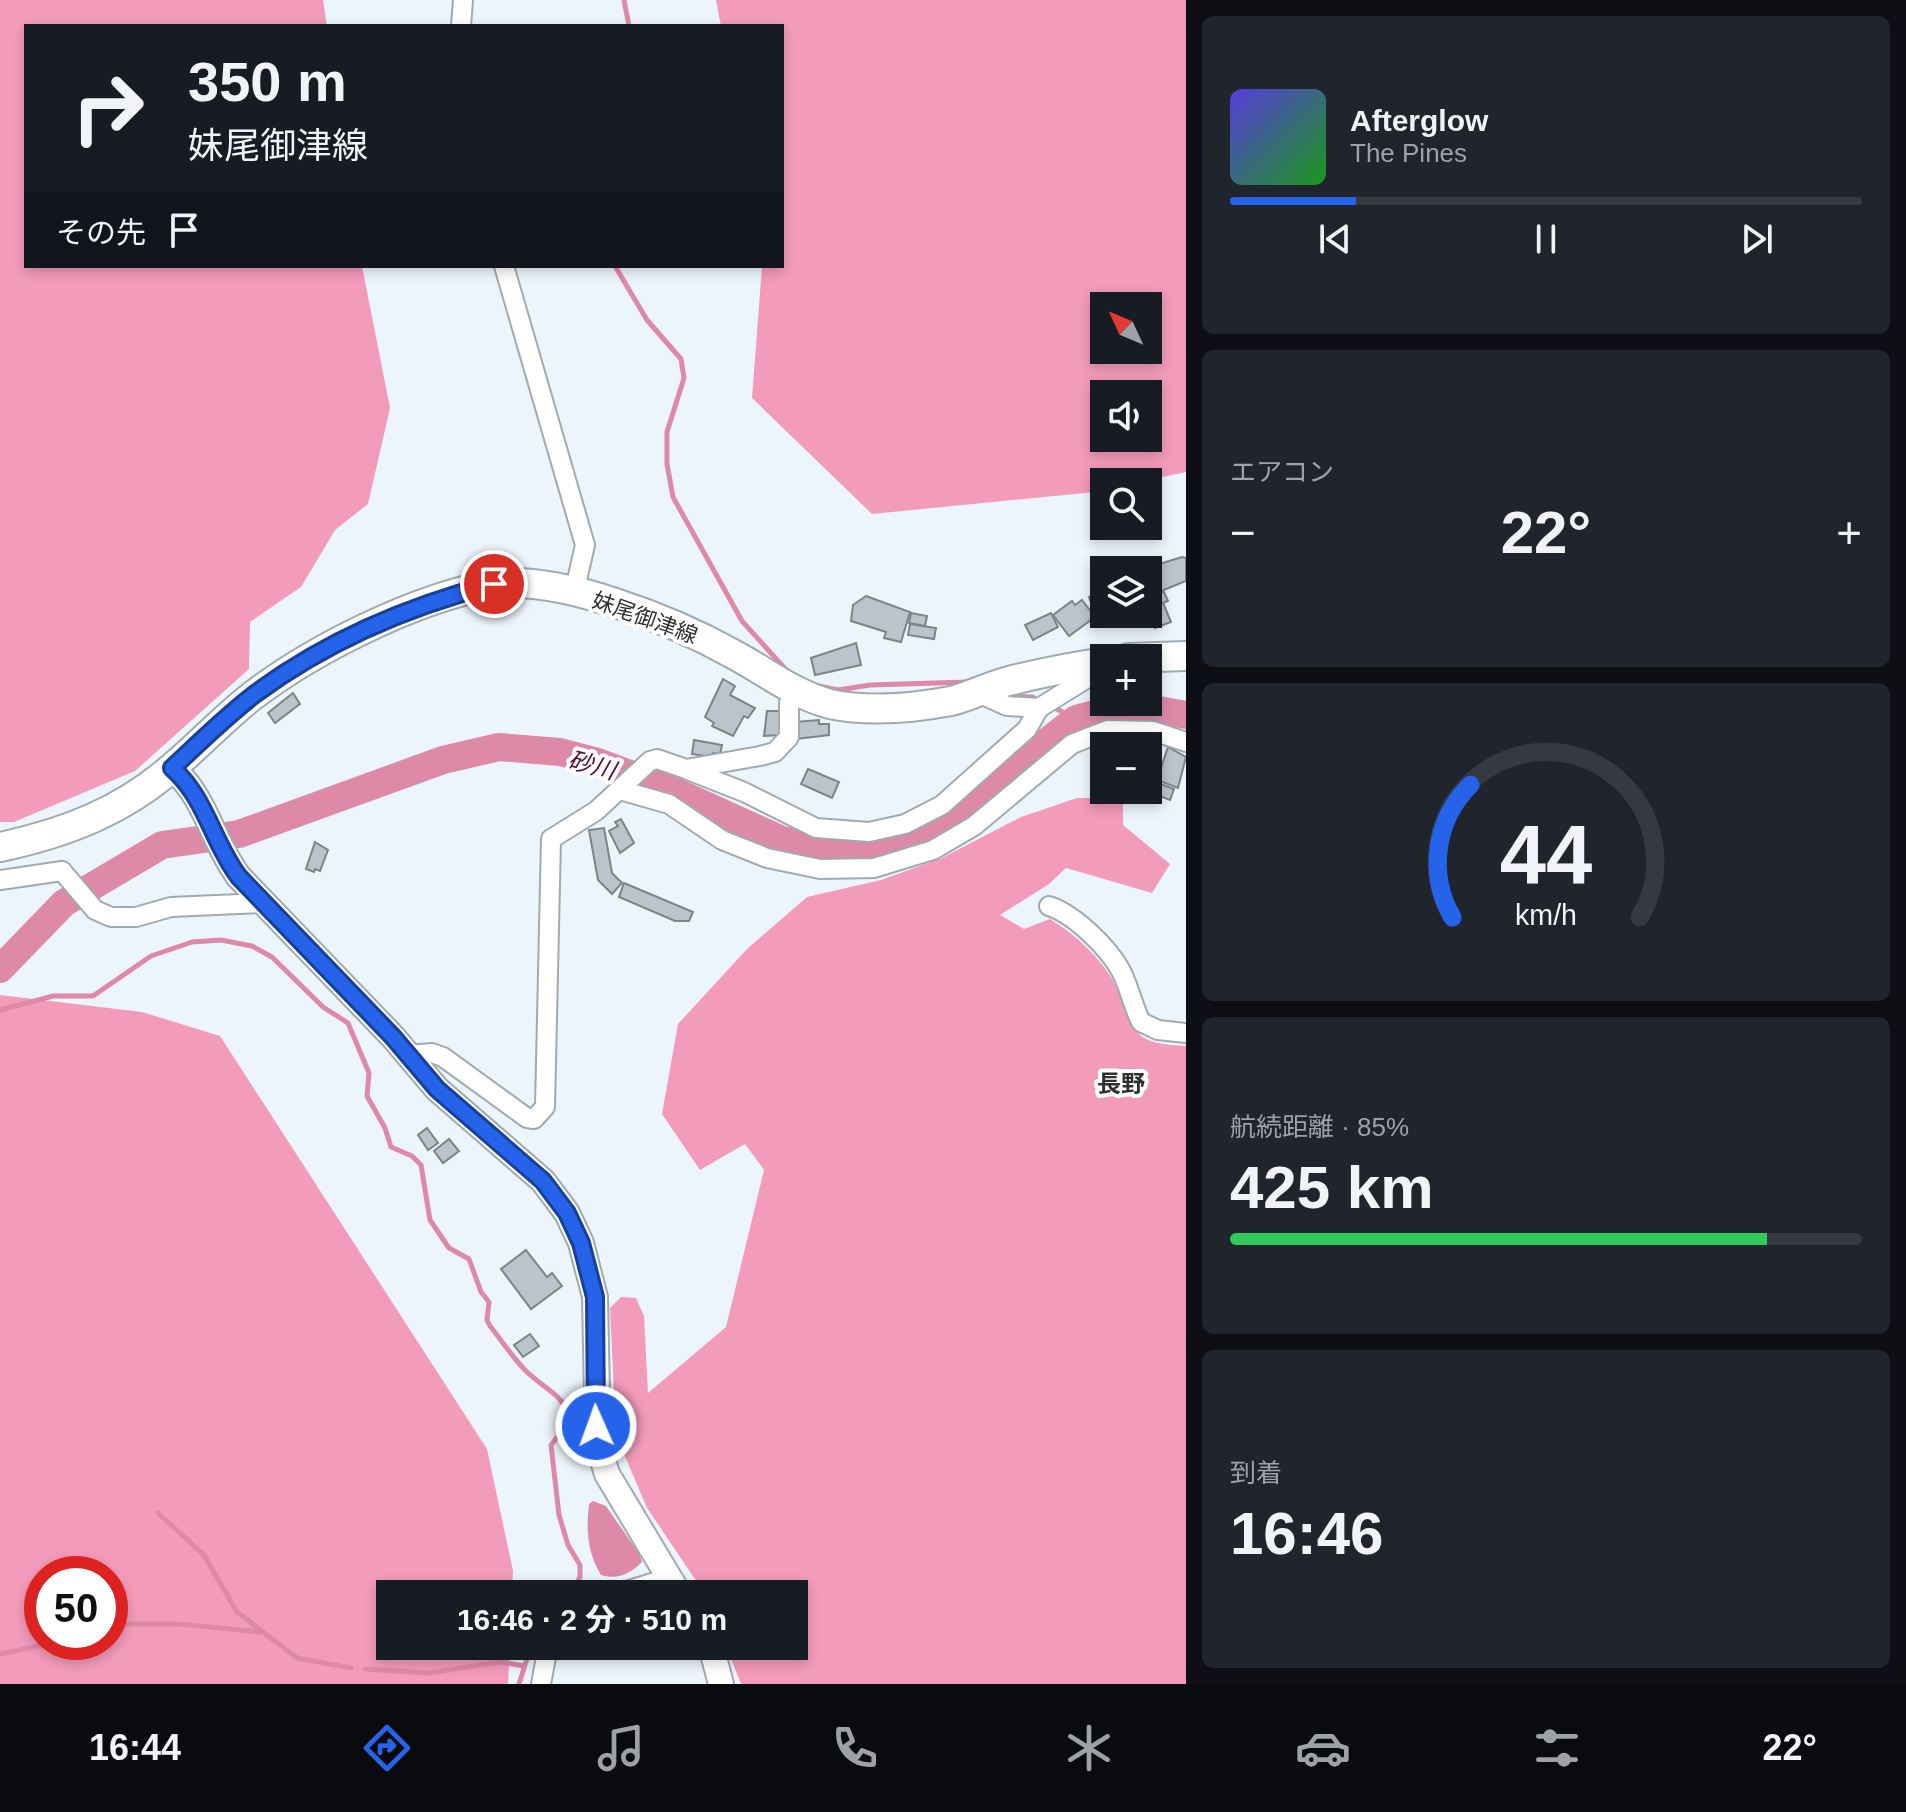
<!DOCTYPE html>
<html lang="ja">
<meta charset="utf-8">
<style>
:root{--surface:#171b24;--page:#20242c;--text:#f1f3f6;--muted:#9ea1a6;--line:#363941;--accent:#2563eb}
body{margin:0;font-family:Arial,"Noto Sans JP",sans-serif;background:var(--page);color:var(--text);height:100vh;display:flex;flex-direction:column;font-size:30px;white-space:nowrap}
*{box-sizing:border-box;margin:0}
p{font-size:26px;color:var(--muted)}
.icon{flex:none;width:44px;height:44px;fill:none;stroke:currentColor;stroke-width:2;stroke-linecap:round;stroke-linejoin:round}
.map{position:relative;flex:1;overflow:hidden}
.sheet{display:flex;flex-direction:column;gap:16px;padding:16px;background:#0d0f14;width:720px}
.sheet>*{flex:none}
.guide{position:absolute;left:24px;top:24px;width:760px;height:244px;border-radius:0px;box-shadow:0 4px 12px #0003;background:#171b24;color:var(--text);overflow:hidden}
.needle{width:52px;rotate:314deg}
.controls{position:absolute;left:1090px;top:292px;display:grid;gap:16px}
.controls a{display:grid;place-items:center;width:72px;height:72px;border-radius:0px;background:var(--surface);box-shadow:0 4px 12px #0003;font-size:40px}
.speed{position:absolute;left:24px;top:1556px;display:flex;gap:16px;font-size:40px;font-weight:700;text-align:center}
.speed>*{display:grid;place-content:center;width:104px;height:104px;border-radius:50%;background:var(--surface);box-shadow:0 4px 12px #0003;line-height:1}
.speed .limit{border:12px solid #d22;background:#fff;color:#111}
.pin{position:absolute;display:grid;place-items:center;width:68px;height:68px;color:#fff;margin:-34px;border:4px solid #fff;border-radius:50%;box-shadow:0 2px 8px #0007}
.me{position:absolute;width:88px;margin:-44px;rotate:358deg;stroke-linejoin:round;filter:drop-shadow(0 0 6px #0008)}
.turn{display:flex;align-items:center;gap:28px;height:168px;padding:0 32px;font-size:36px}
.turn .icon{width:104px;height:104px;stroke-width:2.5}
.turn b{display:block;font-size:56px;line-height:68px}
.then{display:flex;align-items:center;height:76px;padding:0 32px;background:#0003;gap:16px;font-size:30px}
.big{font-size:60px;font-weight:800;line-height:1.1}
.sheet .card{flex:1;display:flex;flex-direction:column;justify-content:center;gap:12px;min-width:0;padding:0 28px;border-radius:12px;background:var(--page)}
.sheet .dial{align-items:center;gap:0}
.dial svg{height:208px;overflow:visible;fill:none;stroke:var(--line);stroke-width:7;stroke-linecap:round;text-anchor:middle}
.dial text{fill:var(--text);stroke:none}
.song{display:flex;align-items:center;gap:24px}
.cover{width:96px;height:96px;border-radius:12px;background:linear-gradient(135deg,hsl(250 70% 55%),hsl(120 70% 35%))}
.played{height:8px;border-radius:4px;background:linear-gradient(90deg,var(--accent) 20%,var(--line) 20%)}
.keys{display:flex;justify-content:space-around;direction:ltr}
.heat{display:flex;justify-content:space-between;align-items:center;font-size:44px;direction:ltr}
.charge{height:12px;border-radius:6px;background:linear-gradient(90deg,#34c759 85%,var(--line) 0)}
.trip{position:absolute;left:376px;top:1580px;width:432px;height:80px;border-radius:0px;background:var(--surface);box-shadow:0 4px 12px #0003;font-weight:800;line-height:80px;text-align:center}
.tab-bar{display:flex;height:128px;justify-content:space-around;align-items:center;background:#090b0e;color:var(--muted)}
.tab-bar .icon{width:56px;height:56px}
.tab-bar .selected{color:var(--accent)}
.tab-bar b{font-size:36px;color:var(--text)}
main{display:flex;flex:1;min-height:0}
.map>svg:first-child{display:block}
</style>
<main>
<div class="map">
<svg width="1186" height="1684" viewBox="0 0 1186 1684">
<rect width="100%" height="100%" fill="#ecf5fb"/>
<g fill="#f39bbb" fill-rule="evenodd">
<polygon points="0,0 323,0 327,26 26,26 26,266 362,266 390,408 368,504 335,530 301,587 250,622 249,669 135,771 14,822 0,822"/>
<path d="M716,0H1186V472L1139,482H1104V490L1095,492L872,514L752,398L762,266H782V26H721ZM1104,306H1148V350H1104ZM1104,394H1148V438H1104Z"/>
<path d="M1077,798H1123V825L1170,864L1152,893L1066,868L1049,884L1000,915L1024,929L1050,919C1076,935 1100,957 1115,984C1139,1029 1124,1043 1186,1046V1684H741L726,1646H794V1594H705L647,1508L616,1435L610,1308L621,1297L636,1298L644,1316L648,1393L726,1327L764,1170L745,1144L700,1170L662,1114L678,1024L747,949L807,897L881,880L942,858L1021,817Z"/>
<path d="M0,995L142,1012L220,1036L487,1449L513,1571L512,1594H390V1646H510L508,1684H0ZM42,1574H110V1642H42Z"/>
</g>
<path fill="#df89a9" d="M593,1501L606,1506L640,1555L642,1562C630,1574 617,1580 601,1575C587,1552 586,1530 589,1504Z"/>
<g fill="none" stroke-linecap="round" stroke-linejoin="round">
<g stroke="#df89a9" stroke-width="5">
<polyline points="624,0 629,26"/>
<polyline points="615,266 647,320 681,359 684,378 667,432 667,464 673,497 742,621 788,672"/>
<polyline points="819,686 838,690 870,685 968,682"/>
<polyline points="1001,696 1032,697 1042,702"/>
<polyline points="1051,706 1076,719"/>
<path d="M0,1010L53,996H93L151,956L192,942L221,940L252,946L272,957L323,1007L348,1023L369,1073L367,1096L385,1128L391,1147L412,1156L421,1165L430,1220L449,1248L469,1259L481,1292L489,1302L487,1320L490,1326C502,1341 513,1358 526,1371C550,1395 587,1402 551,1445L559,1515L568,1545L580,1565V1577L570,1594"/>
<polyline points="158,1513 204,1555 237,1612 297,1658 351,1668"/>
<polyline points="110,1624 178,1624 260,1632"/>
<polyline points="0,1654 58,1642"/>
<polyline points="365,1669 429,1673 501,1662 524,1666"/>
<polyline points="519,1684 531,1646"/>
</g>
<polyline stroke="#df89a9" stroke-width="28" points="0,969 64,903 162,845 239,834 443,760 499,747 560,752 598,762 672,790 782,840 841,850 888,845 934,829 1076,719 1113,709 1142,707 1186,715"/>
</g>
<g fill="#bbc4ca" stroke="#7c8489" stroke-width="2">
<polygon points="1182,557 1186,558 1186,581 1159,592 1154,585 1148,587 1148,570 1140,570"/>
<polygon points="1154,585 1157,592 1164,592 1168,601 1163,603 1171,622 1155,628 1148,612 1148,587"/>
<polygon points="1104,592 1104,614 1143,614 1145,619 1128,625 1125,615 1098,624 1089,597"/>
<polygon points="866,596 910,612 901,642 884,638 886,632 851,621 853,605"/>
<polygon points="1082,600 1095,617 1069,636 1053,615 1072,601 1075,605"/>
<polygon points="911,613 927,616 925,626 909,623"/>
<polygon points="1051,613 1058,627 1033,640 1025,625"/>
<polygon points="910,624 936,628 934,639 908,635"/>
<polygon points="856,643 861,665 815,675 811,658"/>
<polygon points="723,679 735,686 730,695 755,708 748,718 744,716 733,736 712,726 714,723 705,717"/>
<polygon points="293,693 300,704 275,723 268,713"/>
<polygon points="767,711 782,711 782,735 764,736"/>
<polygon points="819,720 819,724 829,724 829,735 797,739 796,722"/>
<polygon points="694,740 722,745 720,754 713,753 712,757 692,754"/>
<polygon points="1168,747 1186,757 1178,788 1157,780"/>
<polygon points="808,769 839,782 832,798 801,784"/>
<polygon points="1158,783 1174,789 1170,800 1154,794"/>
<polygon points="621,819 634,843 620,853 609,831 618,826 615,822"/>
<polygon points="604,828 612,873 622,883 612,894 598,880 589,830"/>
<polygon points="315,842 328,850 320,871 315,869 314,872 306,869"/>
<polygon points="624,883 693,912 689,921 675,921 619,897"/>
<polygon points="427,1128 438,1143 428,1150 418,1135"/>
<polygon points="449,1139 459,1151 443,1163 434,1151"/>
<polygon points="526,1250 547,1277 552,1273 562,1286 531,1309 501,1269"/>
<polygon points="530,1334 539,1346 523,1357 514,1345"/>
</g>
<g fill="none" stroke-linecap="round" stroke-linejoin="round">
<g stroke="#a1aaaf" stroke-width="22">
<g id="street">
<polyline points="461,26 463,0"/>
<polyline points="504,266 585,545 574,593"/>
<polyline points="976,692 1007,706 1039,708"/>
<polyline points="688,770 744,792 816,828 869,832 905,824 942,805 1027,729 1039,708 1089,677 1102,662"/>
<polyline points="620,790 669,804 722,840 767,858 820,869 874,868 933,850 974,826 1072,744 1108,730 1153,731 1186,742"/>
<polyline points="0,880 62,871 95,910 111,917 136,917 171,907 263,903"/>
<path d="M1049,906C1076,915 1115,953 1125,980C1131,994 1134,1008 1141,1022L1158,1030L1186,1033"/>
<polyline points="409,1055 432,1053 443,1057 527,1118 534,1119 545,1107 551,839 596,811 650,761 657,759 686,769 760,756 775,752 789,737 789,703 794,689"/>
<polyline points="616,1594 668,1578"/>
<polyline points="541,1684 546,1657 554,1646"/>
</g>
</g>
<g stroke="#a1aaaf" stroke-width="28">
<g id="secondary">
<path d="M172,768C206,797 212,841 239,877L393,1037L437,1089L543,1181L567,1213L581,1243L595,1297L598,1444L607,1474L679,1594"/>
<polyline points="711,1646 721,1684"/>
</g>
</g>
<g stroke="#a1aaaf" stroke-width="32">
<g id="primary">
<polyline points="1128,658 1186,656"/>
<path d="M0,847C66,833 123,811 174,766C200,744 223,719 251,697C312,650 415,598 491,585C557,573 676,622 733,654C765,671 795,695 830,704C868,712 914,708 951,701C971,696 989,686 1009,681C1040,673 1072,667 1104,662"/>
</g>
</g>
<use href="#street" stroke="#fff" stroke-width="18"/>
<use href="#secondary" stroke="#fff" stroke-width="24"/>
<use href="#primary" stroke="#fff" stroke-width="28"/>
</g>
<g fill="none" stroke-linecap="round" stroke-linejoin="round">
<g stroke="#184099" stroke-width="20">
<path id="route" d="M494,584C409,606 325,642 255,694C225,717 199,743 172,768C206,798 212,841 239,877L393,1037L437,1089L543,1181L567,1213L581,1243L595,1297L596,1426"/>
</g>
<use href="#route" stroke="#2563eb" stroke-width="14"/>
</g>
<g text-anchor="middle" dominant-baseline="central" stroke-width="8" stroke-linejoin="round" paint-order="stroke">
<g font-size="22" fill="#2d3032" stroke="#fff">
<text transform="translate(645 618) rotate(20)">妹尾御津線</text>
</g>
<g font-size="24" font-style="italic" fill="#580a31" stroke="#fff">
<text transform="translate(592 765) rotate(15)">砂川</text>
</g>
<g font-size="24" font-weight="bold" fill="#2d3032" stroke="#fff">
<text x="1121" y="1083">長野</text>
</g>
</g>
</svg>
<div class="controls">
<a><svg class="needle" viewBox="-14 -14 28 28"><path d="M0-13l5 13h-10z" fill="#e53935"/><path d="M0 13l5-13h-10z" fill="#9ea1a6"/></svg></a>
<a><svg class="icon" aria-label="sound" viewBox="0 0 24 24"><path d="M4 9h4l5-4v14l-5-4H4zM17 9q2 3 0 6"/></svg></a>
<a><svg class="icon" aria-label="search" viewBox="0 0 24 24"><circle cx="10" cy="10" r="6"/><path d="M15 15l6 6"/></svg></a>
<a><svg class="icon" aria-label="layers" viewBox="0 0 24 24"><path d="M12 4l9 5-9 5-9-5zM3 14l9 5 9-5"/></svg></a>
<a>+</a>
<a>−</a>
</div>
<div class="speed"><div class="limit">50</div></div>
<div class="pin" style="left:494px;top:584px;background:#d93025"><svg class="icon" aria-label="arrive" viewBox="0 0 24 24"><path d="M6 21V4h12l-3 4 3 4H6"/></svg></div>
<svg class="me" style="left:596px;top:1426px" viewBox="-20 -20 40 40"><circle r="17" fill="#2563eb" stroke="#fff" stroke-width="3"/><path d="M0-11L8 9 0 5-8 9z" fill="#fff"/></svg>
<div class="trip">16:46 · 2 分 · 510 m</div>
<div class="guide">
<div class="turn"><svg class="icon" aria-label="right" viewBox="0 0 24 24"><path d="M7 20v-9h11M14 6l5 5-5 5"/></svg><div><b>350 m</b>妹尾御津線</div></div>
<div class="then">その先<svg class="icon" aria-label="arrive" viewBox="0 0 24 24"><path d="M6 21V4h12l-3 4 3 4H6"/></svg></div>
</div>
</div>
<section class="sheet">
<div class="card">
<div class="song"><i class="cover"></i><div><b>Afterglow</b><p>The Pines</p></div></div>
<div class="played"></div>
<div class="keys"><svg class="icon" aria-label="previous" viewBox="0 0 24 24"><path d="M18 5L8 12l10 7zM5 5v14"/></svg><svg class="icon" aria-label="pause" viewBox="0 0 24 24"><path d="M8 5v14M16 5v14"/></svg><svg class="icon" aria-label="next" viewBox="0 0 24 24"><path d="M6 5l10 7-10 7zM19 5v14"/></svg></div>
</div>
<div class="card"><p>エアコン</p>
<div class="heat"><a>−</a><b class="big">22°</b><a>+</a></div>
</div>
<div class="card dial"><svg viewBox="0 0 100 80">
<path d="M14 69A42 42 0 1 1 86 69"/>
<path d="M14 69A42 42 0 0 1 21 18" stroke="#2563eb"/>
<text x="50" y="56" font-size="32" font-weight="700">44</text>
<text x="50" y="72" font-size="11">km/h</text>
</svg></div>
<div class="card"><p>航続距離 · 85%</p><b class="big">425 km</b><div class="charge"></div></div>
<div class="card"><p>到着</p><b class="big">16:46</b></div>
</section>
</main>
<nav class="tab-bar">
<b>16:44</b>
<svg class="icon selected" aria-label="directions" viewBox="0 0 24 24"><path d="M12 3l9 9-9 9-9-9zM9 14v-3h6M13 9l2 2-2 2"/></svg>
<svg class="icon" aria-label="music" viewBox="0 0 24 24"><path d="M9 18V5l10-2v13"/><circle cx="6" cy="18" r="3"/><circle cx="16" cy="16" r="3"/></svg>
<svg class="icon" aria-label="phone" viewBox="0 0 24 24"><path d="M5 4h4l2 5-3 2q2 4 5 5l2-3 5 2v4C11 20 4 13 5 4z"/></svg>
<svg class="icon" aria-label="climate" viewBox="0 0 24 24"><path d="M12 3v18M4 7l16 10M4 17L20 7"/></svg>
<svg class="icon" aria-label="car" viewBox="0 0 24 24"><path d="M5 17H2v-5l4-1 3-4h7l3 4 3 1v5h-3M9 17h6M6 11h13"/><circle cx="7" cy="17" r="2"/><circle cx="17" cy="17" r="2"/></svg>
<svg class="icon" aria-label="filters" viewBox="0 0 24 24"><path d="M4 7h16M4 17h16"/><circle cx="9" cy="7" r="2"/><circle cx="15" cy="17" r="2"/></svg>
<b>22°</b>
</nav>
